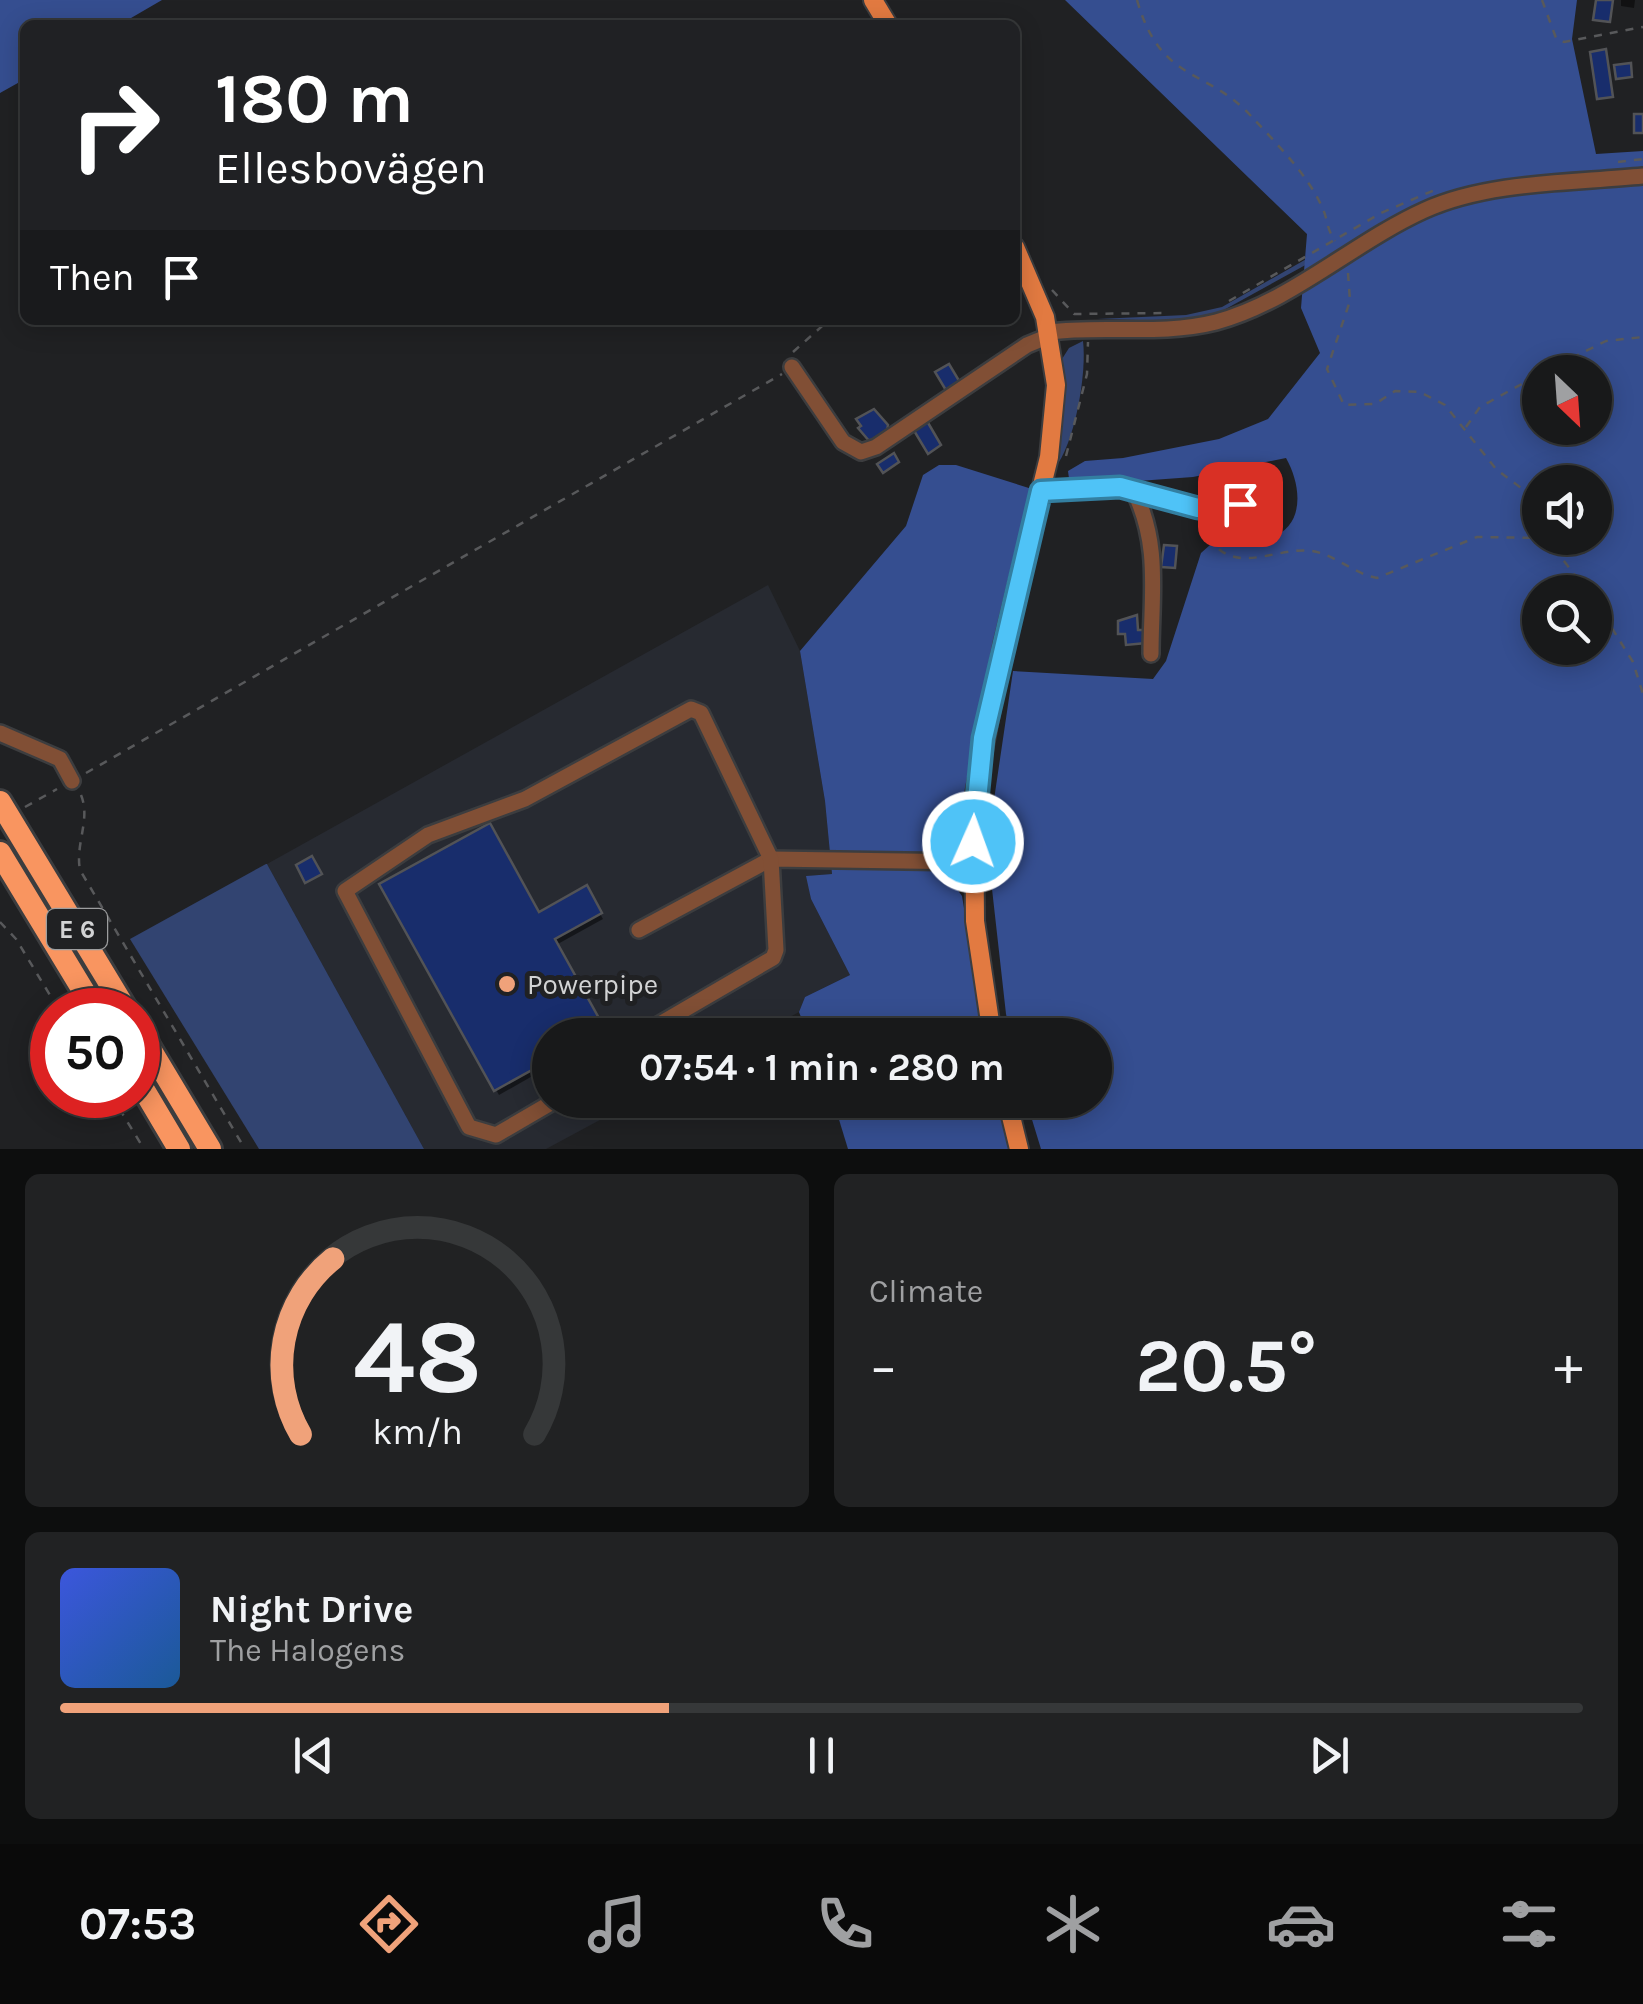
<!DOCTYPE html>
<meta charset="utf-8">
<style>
:root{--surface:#18191a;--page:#212223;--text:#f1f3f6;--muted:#9fa0a2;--line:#363839;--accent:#f0a27a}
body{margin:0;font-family:Karla,sans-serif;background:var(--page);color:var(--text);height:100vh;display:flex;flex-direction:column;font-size:38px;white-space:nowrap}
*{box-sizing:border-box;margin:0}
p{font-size:32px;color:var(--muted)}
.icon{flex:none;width:55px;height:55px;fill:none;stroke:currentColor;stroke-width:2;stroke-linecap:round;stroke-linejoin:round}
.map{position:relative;height:1149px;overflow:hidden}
.drawer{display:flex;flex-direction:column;gap:25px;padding:25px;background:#0d0e0e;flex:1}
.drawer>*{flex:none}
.guide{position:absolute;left:20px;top:20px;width:1000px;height:305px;border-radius:15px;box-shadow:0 5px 25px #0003,0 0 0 2px var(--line);background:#202124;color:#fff;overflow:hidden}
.needle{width:65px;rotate:155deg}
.fabs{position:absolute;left:1522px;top:355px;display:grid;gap:20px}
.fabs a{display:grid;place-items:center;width:90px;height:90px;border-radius:50%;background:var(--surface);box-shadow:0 5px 25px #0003,0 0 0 2px var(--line);font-size:50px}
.speed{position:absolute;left:30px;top:988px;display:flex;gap:20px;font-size:50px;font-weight:700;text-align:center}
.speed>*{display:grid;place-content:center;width:130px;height:130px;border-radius:50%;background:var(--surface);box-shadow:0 5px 25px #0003,0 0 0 2px var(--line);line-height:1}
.speed .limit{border:15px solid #d22;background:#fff;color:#111}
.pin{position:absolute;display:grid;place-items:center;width:85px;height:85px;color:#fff;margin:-42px;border-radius:20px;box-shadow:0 5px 15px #0006}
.me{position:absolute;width:110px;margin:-55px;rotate:2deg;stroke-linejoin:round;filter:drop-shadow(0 0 8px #0008)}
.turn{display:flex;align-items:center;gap:35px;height:210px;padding:0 30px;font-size:45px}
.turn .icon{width:130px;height:130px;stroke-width:2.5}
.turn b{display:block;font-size:70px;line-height:85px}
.then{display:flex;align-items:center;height:95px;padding:0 30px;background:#0003;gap:20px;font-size:38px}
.big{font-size:75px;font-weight:700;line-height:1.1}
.drawer .tile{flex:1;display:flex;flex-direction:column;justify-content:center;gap:15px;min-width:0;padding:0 35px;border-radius:15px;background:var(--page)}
.drawer .dial{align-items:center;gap:0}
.dial svg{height:260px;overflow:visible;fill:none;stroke:var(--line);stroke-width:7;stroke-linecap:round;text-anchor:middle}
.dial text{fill:var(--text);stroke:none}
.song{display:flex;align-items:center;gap:30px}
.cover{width:120px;height:120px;border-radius:15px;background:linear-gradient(135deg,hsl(230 70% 55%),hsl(210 70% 35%))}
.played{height:10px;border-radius:5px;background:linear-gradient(90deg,var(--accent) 40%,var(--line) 40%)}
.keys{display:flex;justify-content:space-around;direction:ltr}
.heat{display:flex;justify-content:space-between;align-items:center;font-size:55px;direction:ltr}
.drawer .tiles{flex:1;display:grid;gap:25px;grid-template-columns:1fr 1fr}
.tile:last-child{grid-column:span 2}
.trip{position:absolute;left:532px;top:1018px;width:580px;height:100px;border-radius:50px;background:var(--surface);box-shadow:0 5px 25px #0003,0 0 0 2px var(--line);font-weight:700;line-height:100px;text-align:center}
.menu{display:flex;height:160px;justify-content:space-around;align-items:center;background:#0a0a0a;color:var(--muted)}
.menu .icon{width:70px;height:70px}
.menu .active{color:var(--accent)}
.menu b{font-size:45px;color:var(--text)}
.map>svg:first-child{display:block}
</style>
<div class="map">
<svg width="1643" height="1149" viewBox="0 0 1643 1149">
<rect width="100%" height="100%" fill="#202123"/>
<polygon fill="#272a31" points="768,585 800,651 825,801 832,874 807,876 811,899 850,975 805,997 799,1012 757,1035 550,1035 550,1100 637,1100 546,1149 424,1149 267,864"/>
<g fill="#324471">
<polygon points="1382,216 1389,219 1222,311 1179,321 1097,319 1186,315 1222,307"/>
<path d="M1083,341C1087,373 1075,444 1054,469L1062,359L1069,348Z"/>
<polygon points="266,864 267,864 424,1149 259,1149 130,939"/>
</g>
<g fill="#354e90" fill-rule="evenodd">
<polygon points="0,0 162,0 119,25 25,25 25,79 0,93"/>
<path d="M1065,0H1577L1572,39L1596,154L1643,151V1149H1041L1026,1100H1095V1035H1011L1006,1014L990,871L991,820L1013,671L1153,679L1166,661L1201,553L1219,537C1232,537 1247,541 1260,540C1306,534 1303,488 1286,458L1193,477L1070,486L1068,471L1085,461L1123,458L1219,439L1268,419L1320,353L1301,308L1307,234ZM1540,372H1595V428H1540ZM1540,482H1595V538H1540ZM1540,592H1595V648H1540Z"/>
<polygon points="939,465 956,465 1032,489 980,701 957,845 935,873 949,878 962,896 985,1035 808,1035 799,1012 805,997 850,975 811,899 806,876 832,874 825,801 800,651 906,526 923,475"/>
<polygon points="833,1100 1001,1100 1013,1149 848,1149"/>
</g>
<g fill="#0007">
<polygon points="1598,0 1614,0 1611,24 1596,20"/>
<polygon points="1621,0 1635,0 1634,8 1621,6"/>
<polygon points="383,885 538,915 586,889 603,919 556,945 606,1035 550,1035 550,1066 499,1095"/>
</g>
<g fill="#182d6c" stroke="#525356" stroke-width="2.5">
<polygon points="1596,0 1613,0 1610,22 1593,20"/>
<polygon points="1606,49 1613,97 1597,99 1590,52"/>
<polygon points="1631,63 1632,77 1616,79 1614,65"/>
<rect x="1634" y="114" width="9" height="19"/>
<polygon points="949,364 961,384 947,392 935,372"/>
<polygon points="874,409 888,425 887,432 870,442 858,428 861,426 856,419"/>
<polygon points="927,421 941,445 928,454 913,429"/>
<polygon points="894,453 899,462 883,473 877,464"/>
<polygon points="1273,500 1275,515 1250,519 1248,504"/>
<polygon points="1164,545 1177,546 1175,568 1161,567"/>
<polygon points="1137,615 1138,630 1146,630 1146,643 1126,645 1125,634 1118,634 1118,621"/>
<polygon points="490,823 539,912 587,885 602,913 555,939 605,1029 595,1035 550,1035 550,1060 494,1091 379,884"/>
<polygon points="312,856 322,874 305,883 296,865"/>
</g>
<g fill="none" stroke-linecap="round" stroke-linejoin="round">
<g stroke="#3c3d3f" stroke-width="20">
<g id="minor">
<path d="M1049,332C1104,325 1161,336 1216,322C1291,302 1354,242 1425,210C1489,181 1574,183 1643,176"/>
<polyline points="792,367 843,442 861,452 876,447 1027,345 1049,336"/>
<path d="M1133,489C1161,545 1151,595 1151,654"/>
<polyline points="1041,491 1120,487 1198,508 1239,504"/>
<polyline points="0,733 60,759 72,781"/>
<polyline points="639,930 771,859 972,862"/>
<polyline points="556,1100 496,1135 469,1127 345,891 428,835 525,799 691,709 701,713 771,859 776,950 773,958 641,1035"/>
</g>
</g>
<g stroke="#3c3d3f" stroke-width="22">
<g id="major">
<polyline points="873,0 888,25"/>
<polyline points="992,1035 975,921 974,799 1003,645 1049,457 1056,385 1045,317 1015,247"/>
<polyline points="1007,1100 1019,1149"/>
</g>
</g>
<g stroke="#3c3d3f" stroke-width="28">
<g id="highway">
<polyline points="0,802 126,1010"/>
<polyline points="0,853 95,1010"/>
<polyline points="138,1029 210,1149"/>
<polyline points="138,1080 179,1149"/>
</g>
</g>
<g stroke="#58595b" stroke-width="2.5" stroke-dasharray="8 8" stroke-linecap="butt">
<path d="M1137,0C1161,84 1206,67 1251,116C1275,142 1308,175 1322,207C1328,219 1326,228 1335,241"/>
<polyline points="1542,0 1556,38 1564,42 1643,27"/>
<polyline points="1618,162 1643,159"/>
<polyline points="1348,273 1350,301 1327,369 1344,405 1375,404 1395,391 1420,392 1445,405 1496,469 1529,494 1540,523"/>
<polyline points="1052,290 1074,314 1168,313"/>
<polyline points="1229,301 1381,213 1437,189"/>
<polyline points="793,352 829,320"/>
<polyline points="1543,372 1606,341 1643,337"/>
<polyline points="1466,427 1480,407 1540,374"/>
<polyline points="1066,456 1087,374 1088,342"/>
<path d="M1201,523C1227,584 1270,546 1312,551C1334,554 1354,574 1377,578L1477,537L1539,538"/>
<polyline points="1540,524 1539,538 1557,552 1588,592"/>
<polyline points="1595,601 1633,662 1643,694"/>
<polyline points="86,773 782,374"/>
<path d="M81,795C91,819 75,844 80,870L245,1149"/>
<polyline points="25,807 57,789"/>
<polyline points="0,922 16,939 59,1010"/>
<polyline points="111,1095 144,1149"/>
</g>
<use href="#minor" stroke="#814f35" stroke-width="15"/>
<use href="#major" stroke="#e27a41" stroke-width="18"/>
<use href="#highway" stroke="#f99560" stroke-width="22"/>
</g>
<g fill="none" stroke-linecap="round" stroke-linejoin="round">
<g stroke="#337fa1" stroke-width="25">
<polyline id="route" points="973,842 983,738 1041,491 1120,487 1198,508 1240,504"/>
</g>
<use href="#route" stroke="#4fc3f7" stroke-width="18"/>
</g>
<circle fill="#f0a27a" stroke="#202123" stroke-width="4" cx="507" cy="984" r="10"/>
<g text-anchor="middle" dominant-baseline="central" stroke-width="10" stroke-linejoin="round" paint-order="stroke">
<rect fill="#202123" stroke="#9d9e9f" stroke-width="2.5" x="47" y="909" width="60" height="40" rx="8"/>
<g font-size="25" font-weight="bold" fill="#d2d3d4">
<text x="77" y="929">E 6</text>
</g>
<g font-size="28" fill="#d2d3d4" stroke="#202123" text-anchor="start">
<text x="527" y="984">Powerpipe</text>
</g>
</g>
</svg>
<div class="fabs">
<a><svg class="needle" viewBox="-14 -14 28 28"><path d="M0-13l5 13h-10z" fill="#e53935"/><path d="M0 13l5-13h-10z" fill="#9fa0a2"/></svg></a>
<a><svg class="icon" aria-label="sound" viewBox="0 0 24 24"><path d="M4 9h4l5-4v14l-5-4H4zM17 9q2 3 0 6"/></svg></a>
<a><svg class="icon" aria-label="search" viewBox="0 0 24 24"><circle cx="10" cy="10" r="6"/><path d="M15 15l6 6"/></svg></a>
</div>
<div class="speed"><div class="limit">50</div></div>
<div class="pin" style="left:1240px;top:504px;background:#d93025"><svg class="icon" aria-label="arrive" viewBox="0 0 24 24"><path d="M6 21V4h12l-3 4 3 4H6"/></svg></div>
<svg class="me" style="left:973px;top:842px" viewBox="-20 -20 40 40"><circle r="17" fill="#4fc3f7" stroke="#fff" stroke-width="3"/><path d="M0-11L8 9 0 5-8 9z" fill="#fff"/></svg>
<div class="trip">07:54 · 1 min · 280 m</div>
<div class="guide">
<div class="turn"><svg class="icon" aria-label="right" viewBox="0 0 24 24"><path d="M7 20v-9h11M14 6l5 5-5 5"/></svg><div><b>180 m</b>Ellesbovägen</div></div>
<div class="then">Then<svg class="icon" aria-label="arrive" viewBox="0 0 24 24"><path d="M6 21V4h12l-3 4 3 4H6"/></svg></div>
</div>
</div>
<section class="drawer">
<div class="tiles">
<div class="tile dial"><svg viewBox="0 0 100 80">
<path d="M14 69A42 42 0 1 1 86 69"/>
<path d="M14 69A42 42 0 0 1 24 15" stroke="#f0a27a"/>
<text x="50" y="56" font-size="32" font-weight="700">48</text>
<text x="50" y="72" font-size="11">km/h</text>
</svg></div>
<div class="tile"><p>Climate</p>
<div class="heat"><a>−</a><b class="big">20.5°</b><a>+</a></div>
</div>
<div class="tile">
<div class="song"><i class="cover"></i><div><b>Night Drive</b><p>The Halogens</p></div></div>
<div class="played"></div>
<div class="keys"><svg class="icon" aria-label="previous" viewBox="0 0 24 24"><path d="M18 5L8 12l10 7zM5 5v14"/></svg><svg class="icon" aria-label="pause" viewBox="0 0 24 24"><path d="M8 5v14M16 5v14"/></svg><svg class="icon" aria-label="next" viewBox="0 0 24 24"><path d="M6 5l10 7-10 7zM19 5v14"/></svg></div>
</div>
</div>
</section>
<nav class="menu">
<b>07:53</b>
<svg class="icon active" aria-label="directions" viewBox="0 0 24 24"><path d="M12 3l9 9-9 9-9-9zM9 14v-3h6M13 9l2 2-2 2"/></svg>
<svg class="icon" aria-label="music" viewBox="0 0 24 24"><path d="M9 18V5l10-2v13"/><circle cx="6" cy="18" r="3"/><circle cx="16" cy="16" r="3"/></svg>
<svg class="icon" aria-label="phone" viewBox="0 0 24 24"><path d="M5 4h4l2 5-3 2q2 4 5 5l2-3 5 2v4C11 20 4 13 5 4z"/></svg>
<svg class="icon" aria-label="climate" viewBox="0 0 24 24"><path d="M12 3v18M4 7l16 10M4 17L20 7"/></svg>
<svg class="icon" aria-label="car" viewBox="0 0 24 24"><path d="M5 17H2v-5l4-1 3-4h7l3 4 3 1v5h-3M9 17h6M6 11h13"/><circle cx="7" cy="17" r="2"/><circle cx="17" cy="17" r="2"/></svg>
<svg class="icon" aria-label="filters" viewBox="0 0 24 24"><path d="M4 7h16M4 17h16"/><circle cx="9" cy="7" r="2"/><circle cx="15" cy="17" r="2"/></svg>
</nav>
